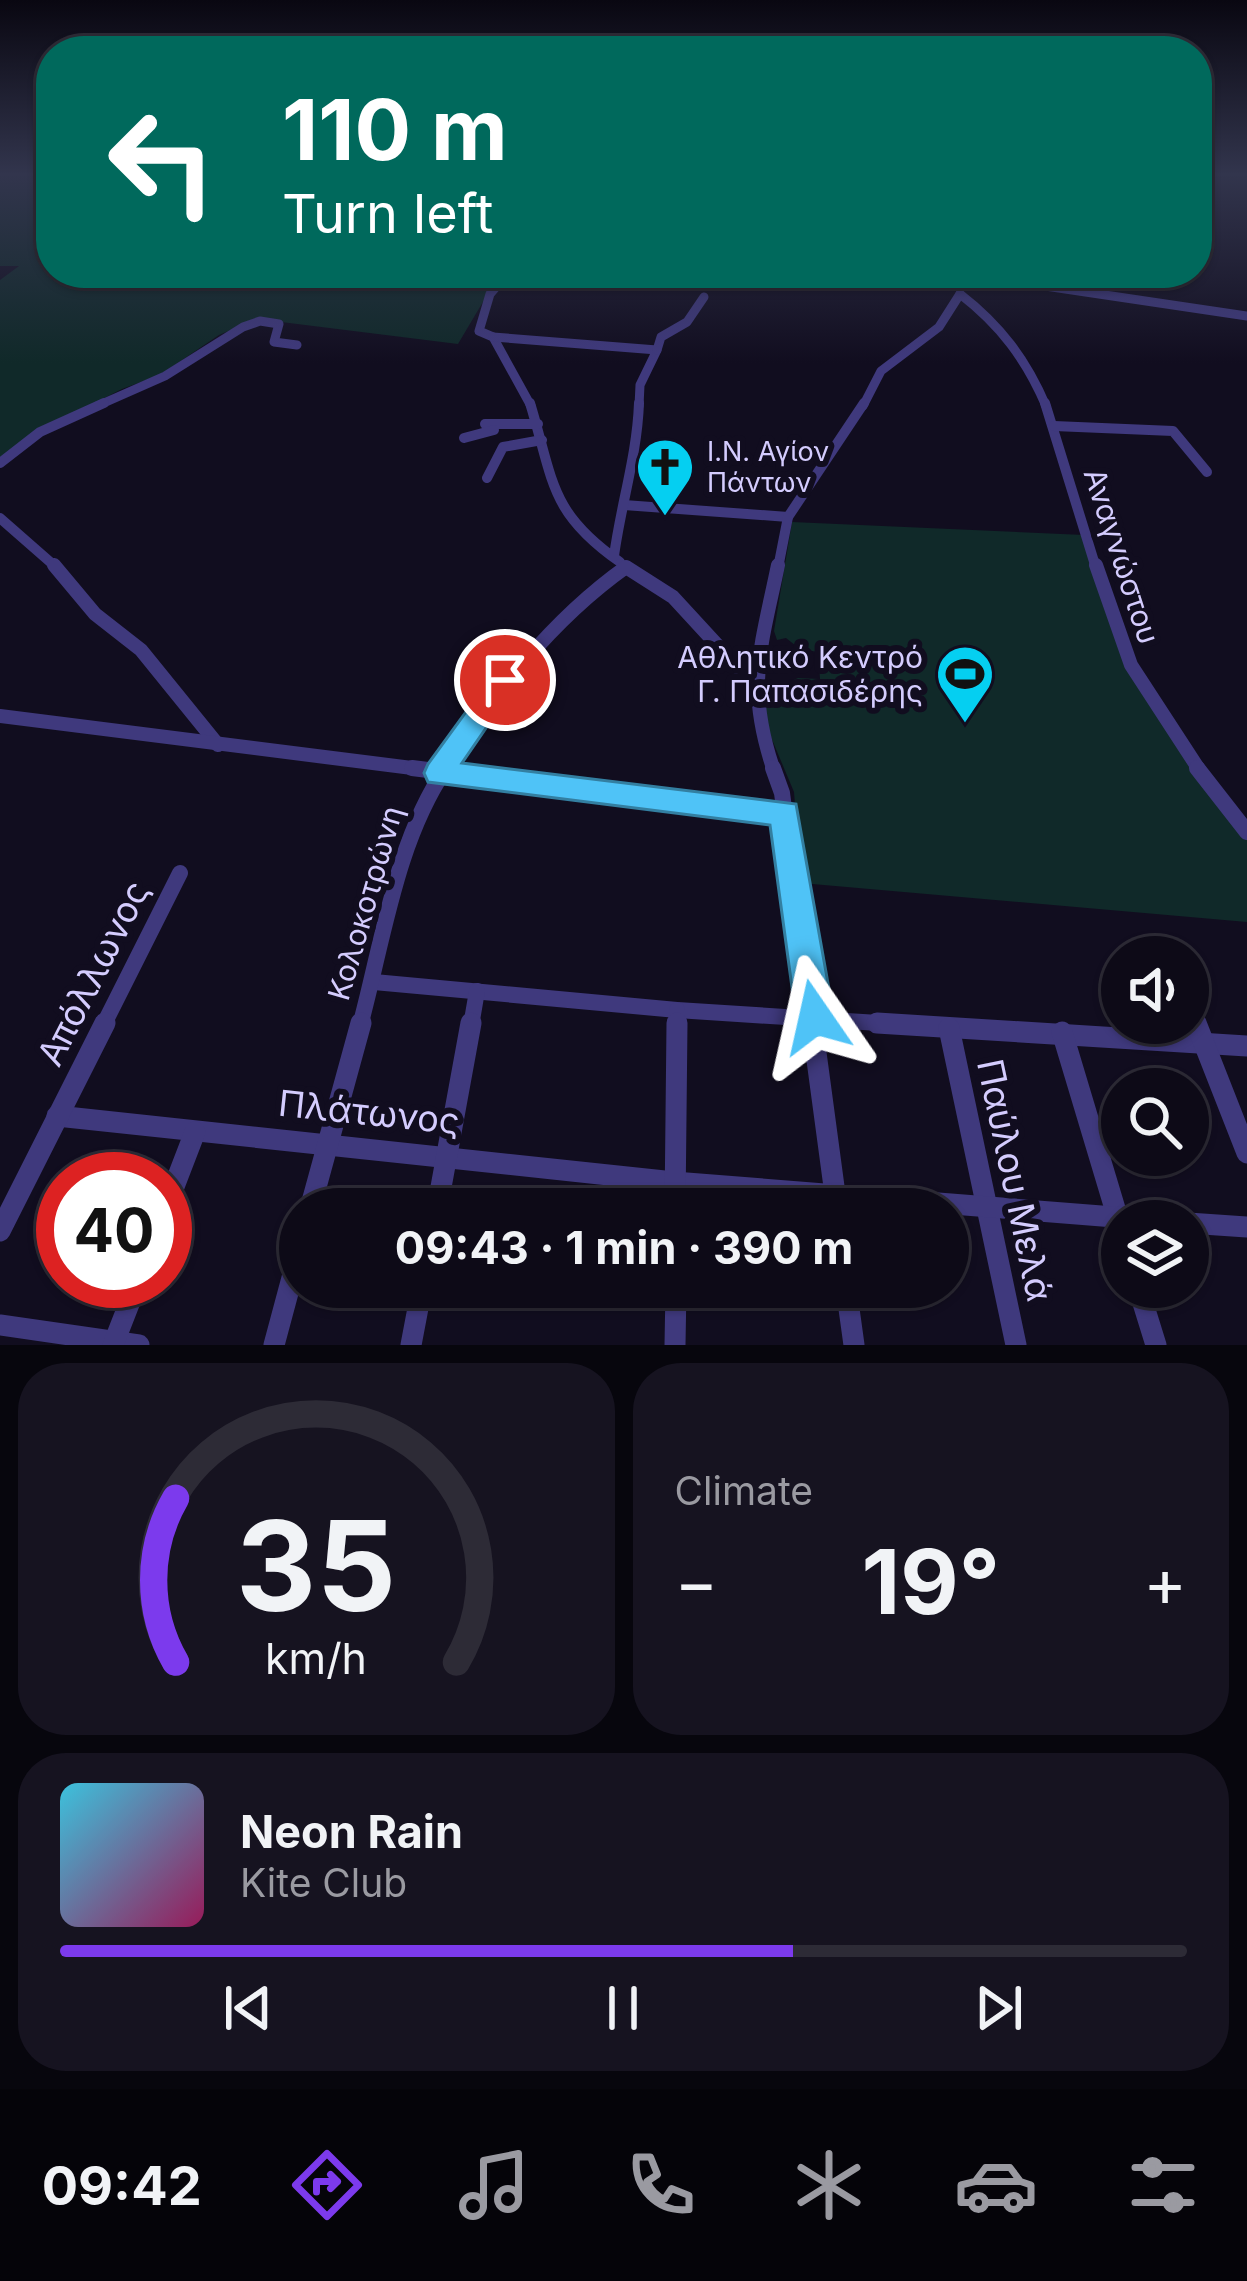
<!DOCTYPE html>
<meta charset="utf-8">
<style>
:root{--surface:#0d0a17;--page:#161320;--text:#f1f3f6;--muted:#9a9aa1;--line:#2d2b36;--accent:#7c3aed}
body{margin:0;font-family:Inter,sans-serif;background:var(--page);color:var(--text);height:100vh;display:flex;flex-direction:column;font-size:45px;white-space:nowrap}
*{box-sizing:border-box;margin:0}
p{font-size:39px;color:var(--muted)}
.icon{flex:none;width:66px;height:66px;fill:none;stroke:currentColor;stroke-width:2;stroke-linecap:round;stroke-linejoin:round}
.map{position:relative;height:1345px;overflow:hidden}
.details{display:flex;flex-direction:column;gap:18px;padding:18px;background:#07060d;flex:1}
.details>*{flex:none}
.banner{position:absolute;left:36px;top:36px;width:1176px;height:252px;border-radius:48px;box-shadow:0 3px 9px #0004,0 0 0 3px var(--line);background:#00695c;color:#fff;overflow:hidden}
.buttons{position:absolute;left:1101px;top:936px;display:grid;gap:24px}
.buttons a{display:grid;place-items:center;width:108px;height:108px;border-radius:50%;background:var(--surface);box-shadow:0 3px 9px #0004,0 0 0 3px var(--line);font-size:60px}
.speed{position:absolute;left:36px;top:1152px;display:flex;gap:24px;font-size:60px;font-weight:700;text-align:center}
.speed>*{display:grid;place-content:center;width:156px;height:156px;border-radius:50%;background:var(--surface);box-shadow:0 3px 9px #0004,0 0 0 3px var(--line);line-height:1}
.speed .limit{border:18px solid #d22;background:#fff;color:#111}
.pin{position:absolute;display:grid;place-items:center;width:102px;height:102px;color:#fff;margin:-51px;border:6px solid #fff;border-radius:50%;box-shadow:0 3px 12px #0007}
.me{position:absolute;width:132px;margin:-66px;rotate:349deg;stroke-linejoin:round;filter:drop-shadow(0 0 9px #0008)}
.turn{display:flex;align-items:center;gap:42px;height:252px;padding:0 48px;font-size:54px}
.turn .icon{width:156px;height:156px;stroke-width:2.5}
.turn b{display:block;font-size:84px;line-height:102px}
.big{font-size:90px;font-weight:700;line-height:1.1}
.details .tile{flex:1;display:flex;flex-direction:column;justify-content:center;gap:18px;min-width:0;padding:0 42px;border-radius:48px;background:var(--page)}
.details .dial{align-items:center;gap:0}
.dial svg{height:312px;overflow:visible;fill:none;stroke:var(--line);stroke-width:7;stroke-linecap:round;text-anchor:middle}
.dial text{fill:var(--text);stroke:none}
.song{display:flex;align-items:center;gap:36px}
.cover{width:144px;height:144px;border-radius:18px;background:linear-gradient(135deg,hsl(190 70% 55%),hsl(330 70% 35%))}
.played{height:12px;border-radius:6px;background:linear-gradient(90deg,var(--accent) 65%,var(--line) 65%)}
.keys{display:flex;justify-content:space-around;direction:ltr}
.heat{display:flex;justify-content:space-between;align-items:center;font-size:66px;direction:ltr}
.details .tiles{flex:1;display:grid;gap:18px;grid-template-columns:1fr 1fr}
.tile:last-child{grid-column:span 2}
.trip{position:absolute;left:279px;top:1188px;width:690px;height:120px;border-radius:60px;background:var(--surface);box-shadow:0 3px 9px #0004,0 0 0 3px var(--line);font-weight:700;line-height:120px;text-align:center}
.tab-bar{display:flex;height:192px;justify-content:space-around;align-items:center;background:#050409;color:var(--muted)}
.tab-bar .icon{width:84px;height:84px}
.tab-bar .active{color:var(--accent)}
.tab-bar b{font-size:54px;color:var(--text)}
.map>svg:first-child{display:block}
</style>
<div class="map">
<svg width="1247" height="1345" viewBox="0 0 1247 1345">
<rect width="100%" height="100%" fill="#110d1f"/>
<g fill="#102929">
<polygon points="0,175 51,175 51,273 461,273 452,285 490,290 458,344 257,319 219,335 160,375 122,389 25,439 0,459 0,280 19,266 0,266"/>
<polygon points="792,522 1084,535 1116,637 1247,835 1247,922 801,883 794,792 768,730 764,687 771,690 798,678 820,679 818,652 800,649 786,638 777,640 774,631"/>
</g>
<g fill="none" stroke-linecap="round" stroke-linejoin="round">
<polyline stroke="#3f397d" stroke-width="6" points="956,273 992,278"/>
<g stroke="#3f397d" stroke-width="9">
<polyline points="971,275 1247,316"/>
<polyline points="503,279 490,294 479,331 493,337 531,406"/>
<path d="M960,294C1000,325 1026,359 1046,406"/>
<polyline points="493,337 657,350 640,385 639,406"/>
<polyline points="657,350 661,337 687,322 704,297"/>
<polyline points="97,406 165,376 243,327 260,321 279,324 274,342 297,345"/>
<polyline points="863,406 881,371 939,327 960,294"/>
</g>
<g stroke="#3f397d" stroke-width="10">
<path d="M530,403C554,482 549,512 620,562"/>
<polyline points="1045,403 1096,568"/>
<polyline points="485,424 538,424"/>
<polyline points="1054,426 1173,431 1207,472"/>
<polyline points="464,438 494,430"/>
<polyline points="0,463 40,432 104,403"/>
<polyline points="487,478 503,447 542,440"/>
<polyline points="624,505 788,517"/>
<polyline points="0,518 57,568"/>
<path d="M614,556C621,504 637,456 639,403"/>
<polyline points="778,568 788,517 864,403"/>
</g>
<g stroke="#3f397d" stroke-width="14">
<polyline points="54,565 95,614 141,650 218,745"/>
<polyline points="1096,565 1131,665 1200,771"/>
<polyline points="0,716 436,771"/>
<path d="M444,771C496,693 549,622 626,567L673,597L742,672L755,679"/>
<path d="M774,771C745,686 761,648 778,565"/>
</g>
<g stroke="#3f397d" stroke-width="16">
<polyline points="412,768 784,814"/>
<polyline points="773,768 782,793 813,1026"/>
<polyline points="1197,768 1247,832"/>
<polyline points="374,982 677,1010 925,1026"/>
<polyline points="1188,1003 1197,1026"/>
<polyline points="103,1026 180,873"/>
<path d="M360,1026C383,941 396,841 446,768"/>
<polyline points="471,1026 477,991"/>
<polyline points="677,1026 677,1010"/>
</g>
<g stroke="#3f397d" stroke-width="21">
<polyline points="812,1023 837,1209"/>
<polyline points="877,1023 1247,1046"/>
<polyline points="1196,1023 1247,1153"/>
<polyline points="949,1028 1016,1345"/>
<polyline points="1062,1032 1122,1232"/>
<polyline points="57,1116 674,1182 1165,1221"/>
<polyline points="310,1209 361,1023"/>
<polyline points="437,1209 471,1023"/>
<polyline points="675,1209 677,1023"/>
<polyline points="165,1210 195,1132"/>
<polyline points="1188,1223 1247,1227"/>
<polyline points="0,1231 105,1023"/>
<polyline points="846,1287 854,1345"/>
<polyline points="1138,1287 1156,1345"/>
<polyline points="0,1325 139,1345"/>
<polyline points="113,1345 138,1281"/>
<polyline points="274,1345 300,1248"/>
<polyline points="411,1345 422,1287"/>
<polyline points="675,1345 676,1287"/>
</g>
</g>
<linearGradient id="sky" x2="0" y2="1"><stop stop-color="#090711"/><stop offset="0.48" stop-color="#32354d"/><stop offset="1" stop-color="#32354d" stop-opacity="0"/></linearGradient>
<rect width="1247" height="363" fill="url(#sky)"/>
<polygon fill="#4fc3f7" stroke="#337fa1" stroke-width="3" points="505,669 519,680 462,763 796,804 834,1017 828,1030 815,1036 802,1030 796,1017 770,825 428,782 424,773 428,764 495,672"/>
<defs>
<g id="church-pin" transform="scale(3)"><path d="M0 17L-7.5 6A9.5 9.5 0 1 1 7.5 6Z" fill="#05cff1" stroke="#110d1f"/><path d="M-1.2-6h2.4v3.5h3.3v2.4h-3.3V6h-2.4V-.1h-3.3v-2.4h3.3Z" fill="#111"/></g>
<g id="stadium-pin" transform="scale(3)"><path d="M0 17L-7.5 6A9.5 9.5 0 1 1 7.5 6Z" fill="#05cff1" stroke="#110d1f"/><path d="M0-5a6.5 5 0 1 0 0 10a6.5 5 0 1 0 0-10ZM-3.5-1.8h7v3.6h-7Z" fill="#111"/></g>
</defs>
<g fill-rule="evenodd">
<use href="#church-pin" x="665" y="467"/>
<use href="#stadium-pin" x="965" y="674"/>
</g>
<g text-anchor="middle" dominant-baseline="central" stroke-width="12" stroke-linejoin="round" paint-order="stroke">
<g font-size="27" fill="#d4ccfe" stroke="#110d1f" text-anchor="start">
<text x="707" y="451">Ι.Ν. Αγίον<tspan x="707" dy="31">Πάντων</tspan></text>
</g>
<g font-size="30" fill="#d4ccfe" stroke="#110d1f">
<text transform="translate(1122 556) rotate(72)">Αναγνώστου</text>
<text transform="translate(365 903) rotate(-74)">Κολοκοτρώνη</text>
</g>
<g font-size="30" fill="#d4ccfe" stroke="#110d1f" text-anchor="end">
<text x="923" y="657">Αθλητικό Κεντρό<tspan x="923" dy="34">Γ. Παπασιδέρης</tspan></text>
</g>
<g font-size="36" fill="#d4ccfe" stroke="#110d1f">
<text transform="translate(93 973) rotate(-63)">Απόλλωνος</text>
<text transform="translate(369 1112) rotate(6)">Πλάτωνος</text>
<text transform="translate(1015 1180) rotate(78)">Παύλου Μελά</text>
</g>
</g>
</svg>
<div class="buttons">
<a><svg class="icon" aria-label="sound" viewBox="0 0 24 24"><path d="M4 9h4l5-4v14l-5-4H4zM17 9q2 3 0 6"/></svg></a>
<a><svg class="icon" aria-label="search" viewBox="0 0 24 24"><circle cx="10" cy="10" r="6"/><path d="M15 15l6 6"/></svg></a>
<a><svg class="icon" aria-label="layers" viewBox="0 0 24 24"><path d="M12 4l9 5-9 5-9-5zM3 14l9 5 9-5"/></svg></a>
</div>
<div class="speed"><div class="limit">40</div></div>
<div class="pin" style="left:505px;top:680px;background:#d93025"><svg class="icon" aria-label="arrive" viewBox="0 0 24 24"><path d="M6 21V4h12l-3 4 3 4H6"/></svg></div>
<svg class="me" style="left:815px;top:1017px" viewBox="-20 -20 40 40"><path d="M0-17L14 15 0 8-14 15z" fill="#4fc3f7" stroke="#fff" stroke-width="4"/></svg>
<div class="trip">09:43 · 1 min · 390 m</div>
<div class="banner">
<div class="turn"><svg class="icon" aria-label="left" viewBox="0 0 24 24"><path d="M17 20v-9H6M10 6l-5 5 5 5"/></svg><div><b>110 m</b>Turn left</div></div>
</div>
</div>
<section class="details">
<div class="tiles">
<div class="tile dial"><svg viewBox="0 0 100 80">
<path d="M14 69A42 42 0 1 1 86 69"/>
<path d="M14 69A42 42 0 0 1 14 27" stroke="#7c3aed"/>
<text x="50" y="56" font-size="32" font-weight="700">35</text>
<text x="50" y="72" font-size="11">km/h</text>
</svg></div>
<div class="tile"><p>Climate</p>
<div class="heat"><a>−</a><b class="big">19°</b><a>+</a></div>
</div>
<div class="tile">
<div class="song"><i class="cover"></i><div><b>Neon Rain</b><p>Kite Club</p></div></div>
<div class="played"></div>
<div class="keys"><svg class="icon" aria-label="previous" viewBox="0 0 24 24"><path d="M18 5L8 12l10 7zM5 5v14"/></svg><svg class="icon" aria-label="pause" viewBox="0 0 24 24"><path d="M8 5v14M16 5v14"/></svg><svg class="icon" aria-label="next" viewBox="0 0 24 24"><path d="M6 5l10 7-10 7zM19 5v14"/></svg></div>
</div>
</div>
</section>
<nav class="tab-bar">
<b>09:42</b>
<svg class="icon active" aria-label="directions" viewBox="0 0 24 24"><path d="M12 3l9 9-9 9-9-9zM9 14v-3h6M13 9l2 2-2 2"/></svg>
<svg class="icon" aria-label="music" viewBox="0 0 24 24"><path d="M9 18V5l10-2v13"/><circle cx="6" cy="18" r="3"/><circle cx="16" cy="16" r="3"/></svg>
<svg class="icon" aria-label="phone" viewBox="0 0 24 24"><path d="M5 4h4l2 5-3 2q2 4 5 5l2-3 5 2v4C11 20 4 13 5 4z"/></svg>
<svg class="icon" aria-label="climate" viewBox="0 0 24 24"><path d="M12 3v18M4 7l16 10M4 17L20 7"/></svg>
<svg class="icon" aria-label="car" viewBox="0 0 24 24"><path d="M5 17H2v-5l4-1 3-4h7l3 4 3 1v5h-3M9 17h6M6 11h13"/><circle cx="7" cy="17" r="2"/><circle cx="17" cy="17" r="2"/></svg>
<svg class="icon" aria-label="filters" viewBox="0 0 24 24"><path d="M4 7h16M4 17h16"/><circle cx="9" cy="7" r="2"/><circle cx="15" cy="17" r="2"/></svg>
</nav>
